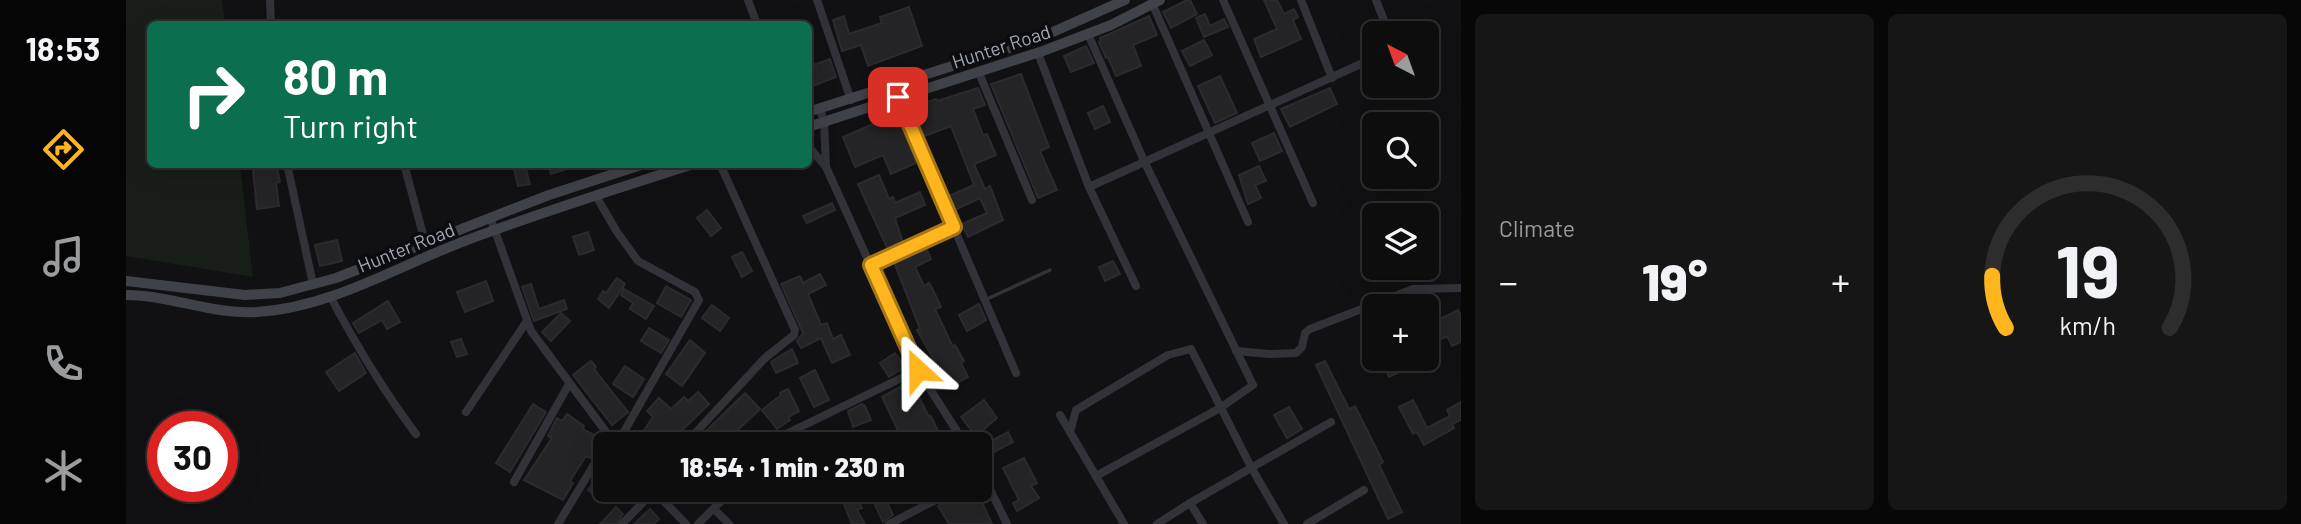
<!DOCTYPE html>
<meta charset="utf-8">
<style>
:root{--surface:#0d0d0e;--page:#161617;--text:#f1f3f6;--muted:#9a9c9e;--line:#2d2d2e;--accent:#ffb61e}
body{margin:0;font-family:Barlow,sans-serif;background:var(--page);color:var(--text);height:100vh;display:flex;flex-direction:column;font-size:26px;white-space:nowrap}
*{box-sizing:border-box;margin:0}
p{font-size:23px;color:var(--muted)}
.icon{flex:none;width:38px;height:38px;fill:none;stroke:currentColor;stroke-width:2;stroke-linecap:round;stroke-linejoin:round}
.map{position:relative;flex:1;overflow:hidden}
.panel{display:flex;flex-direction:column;gap:14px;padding:14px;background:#070708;width:840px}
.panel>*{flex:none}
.banner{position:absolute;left:21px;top:21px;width:665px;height:147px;border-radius:10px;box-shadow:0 7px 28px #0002,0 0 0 2px var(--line);background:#0b6e4f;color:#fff;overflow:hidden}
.needle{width:46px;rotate:319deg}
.controls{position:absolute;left:1236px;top:21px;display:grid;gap:14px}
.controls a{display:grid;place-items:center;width:77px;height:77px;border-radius:10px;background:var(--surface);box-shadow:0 7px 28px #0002,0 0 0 2px var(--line);font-size:35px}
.speed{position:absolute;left:21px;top:411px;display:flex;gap:14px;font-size:35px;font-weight:700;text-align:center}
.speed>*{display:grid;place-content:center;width:91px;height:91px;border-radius:50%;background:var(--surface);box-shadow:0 7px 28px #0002,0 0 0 2px var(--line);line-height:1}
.speed .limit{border:10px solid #d22;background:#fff;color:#111}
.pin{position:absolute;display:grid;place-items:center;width:60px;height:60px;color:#fff;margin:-30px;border-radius:14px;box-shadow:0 4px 10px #0006}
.me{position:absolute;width:77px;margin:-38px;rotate:336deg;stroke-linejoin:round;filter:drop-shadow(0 0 5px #0008)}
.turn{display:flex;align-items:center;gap:24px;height:147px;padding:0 21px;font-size:32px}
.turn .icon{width:91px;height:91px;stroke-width:2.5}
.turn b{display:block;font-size:49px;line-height:60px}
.big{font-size:52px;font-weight:800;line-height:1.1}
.panel .tile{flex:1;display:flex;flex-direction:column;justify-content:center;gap:10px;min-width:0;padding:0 24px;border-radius:10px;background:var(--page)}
.panel .dial{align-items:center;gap:0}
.dial svg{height:182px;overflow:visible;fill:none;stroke:var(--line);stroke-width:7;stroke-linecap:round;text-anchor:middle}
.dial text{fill:var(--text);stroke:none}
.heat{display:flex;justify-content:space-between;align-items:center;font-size:38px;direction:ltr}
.panel .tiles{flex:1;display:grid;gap:14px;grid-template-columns:repeat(2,1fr)}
.trip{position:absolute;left:467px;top:432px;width:399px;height:70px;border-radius:10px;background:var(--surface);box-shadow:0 7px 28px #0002,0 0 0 2px var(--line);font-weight:800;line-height:70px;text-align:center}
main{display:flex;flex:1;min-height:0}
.tab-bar{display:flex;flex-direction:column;width:126px;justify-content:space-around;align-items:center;background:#050506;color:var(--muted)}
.tab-bar .icon{width:49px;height:49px}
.tab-bar .on{color:var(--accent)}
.tab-bar b{font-size:32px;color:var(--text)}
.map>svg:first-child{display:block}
</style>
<main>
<nav class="tab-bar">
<b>18:53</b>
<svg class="icon on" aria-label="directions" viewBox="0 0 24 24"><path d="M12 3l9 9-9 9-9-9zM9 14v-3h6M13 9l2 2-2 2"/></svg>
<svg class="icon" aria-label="music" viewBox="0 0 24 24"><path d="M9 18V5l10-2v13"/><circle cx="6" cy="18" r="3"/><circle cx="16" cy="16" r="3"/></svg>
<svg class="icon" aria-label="phone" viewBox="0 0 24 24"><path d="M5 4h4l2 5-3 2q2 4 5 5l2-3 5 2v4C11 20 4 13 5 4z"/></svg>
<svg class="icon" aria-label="climate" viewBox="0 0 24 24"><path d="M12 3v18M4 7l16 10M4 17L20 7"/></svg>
</nav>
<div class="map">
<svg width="1335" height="524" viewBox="0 0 1335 524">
<rect width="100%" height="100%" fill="#111113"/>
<polygon fill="#171e18" points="0,0 96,0 99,24 24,24 24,164 114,165 127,277 0,256"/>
<g fill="#242427" stroke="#2b2b2f" stroke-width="2">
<polygon points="1061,0 1064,0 1071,14 1045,28 1037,12"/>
<polygon points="1138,0 1151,0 1158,14 1168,9 1172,17 1167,20 1175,39 1135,57 1128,39 1151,29"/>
<polygon points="783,7 796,46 742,66 735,45 716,51 707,20 718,16 723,34 756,23 754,17"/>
<polygon points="1079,14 1084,26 1098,19 1102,27 1078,37 1070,18"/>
<polygon points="1023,16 1031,35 1007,45 1015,66 990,76 982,57 980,58 973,42 975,41 974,38"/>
<polygon points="1078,40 1086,55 1064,66 1056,51"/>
<polygon points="960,46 968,63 945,72 938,56"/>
<polygon points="704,59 710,77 682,88 682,67"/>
<polygon points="895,74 923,147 914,151 931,190 912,198 865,84"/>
<polygon points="1094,76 1111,113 1089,123 1072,86"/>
<polygon points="852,88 859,105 847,109 857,135 861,134 870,155 848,164 859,189 864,186 877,220 842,237 836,224 861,213 854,198 829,210 823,196 848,185 825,126 796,137 784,108 810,99 811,101"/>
<polygon points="1204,88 1211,104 1164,127 1155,109"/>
<polygon points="977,106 984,122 969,129 962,113"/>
<polygon points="772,113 790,163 765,174 757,155 729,167 717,137"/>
<polygon points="1148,133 1156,151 1134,161 1126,143"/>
<polygon points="422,164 450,164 450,166 425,174"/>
<polygon points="151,166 154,182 150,183 153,206 131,209 127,170"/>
<polygon points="399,166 404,184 392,186 388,169"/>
<polygon points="1133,166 1140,181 1129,185 1135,198 1122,204 1113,175"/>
<polygon points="753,175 763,199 767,197 769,203 794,192 799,205 769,218 777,243 762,250 732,184"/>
<polygon points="706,203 709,210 681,223 677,216"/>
<polygon points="581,210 595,228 585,236 571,218"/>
<polygon points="462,232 468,250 453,255 447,237"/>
<polygon points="211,240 216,261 194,266 189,245"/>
<polygon points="795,249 796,252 801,250 805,259 789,267 798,286 803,283 807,290 815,307 809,309 827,347 829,345 838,361 835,363 842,377 823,387 791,330 794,329 768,262"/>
<polygon points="616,252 626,271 616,277 606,257"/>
<polygon points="987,261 994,274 979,281 973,267"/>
<polygon points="694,274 700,285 682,294 695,325 701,323 707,339 715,335 724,355 706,363 695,338 675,348 671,341 677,333 655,284 674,276 677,283"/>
<polygon points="491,278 499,284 483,308 472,299 477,291 480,293"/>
<polygon points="360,281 367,301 339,312 331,292"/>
<polygon points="405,284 413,309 438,300 441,309 408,321 396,287"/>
<polygon points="540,286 565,300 555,317 531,303"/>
<polygon points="498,289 528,306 520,319 504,309 507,303 495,295"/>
<polygon points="262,301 274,322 261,329 256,320 233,333 227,323"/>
<polygon points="853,304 860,320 841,331 833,315"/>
<polygon points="586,305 603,318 594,331 576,318"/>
<polygon points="1332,310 1335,316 1335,342 1326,346 1321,336 1305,344 1310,353 1300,358 1300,326"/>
<polygon points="435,313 444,321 425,341 416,332"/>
<polygon points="523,328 543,340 535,353 515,341"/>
<polygon points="335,339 341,354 331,357 325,342"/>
<polygon points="564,340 579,353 556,386 540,374"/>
<polygon points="666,349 672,363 650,373 645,362"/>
<polygon points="229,353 240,373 213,391 200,372"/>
<polygon points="769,353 779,367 763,377 754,363"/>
<polygon points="1255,359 1277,359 1282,368 1263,377"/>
<polygon points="465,361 470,367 468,369 502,412 486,425 447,375"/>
<polygon points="1199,361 1223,409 1229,406 1257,462 1253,465 1276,512 1262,519 1190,365"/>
<polygon points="499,366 518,379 507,397 487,384"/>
<polygon points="689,370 703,400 688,407 674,378"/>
<polygon points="785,381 803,417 805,416 817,442 811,444 792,444 789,438 778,443 756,397"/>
<polygon points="662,389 673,411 662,417 664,420 651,429 636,410 655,395 654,393"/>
<polygon points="572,392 583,404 542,444 530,444 516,433 527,417 521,411 533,398 545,409 558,397 562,401"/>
<polygon points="619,393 634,409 597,444 589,444 578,433"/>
<polygon points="858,400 871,418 850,436 835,417"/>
<polygon points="1287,400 1301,428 1324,416 1321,410 1335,402 1335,420 1326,424 1328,428 1298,445 1291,432 1287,434 1273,407"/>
<polygon points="407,404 420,412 384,472 370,463"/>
<polygon points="736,404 739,406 745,420 727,427 722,411"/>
<polygon points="1163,407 1176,429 1161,438 1148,415"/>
<polygon points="441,414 458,426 457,429 475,439 464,458 460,456 444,481 447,483 437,500 398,480 426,438 422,436 431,418 436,421"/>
<polygon points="882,432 887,442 866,453 861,443"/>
<polygon points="480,458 480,490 488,490 480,502 462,490 478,466 476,465"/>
<polygon points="898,458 911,483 905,486 913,498 891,511 887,503 893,500 877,468"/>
<polygon points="717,490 728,490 736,508 731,510 739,524 726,524 713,492"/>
<polygon points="835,490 841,490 847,503 855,500 866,524 823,524 812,506 832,496"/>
<polygon points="760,500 767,515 757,522 749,505"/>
<polygon points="490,507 497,514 490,524 474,524"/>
<polygon points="524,509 533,519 528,524 508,524"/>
</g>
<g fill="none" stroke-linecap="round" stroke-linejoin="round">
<polyline stroke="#323339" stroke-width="3.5" points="861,299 924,270"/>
<g stroke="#323339" stroke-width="8">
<polyline points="144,0 145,24"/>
<polyline points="622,0 631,24"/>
<polyline points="691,0 725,100"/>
<polyline points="1097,0 1187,203"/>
<polyline points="1175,0 1206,78"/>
<polyline points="1250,0 1263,33"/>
<polyline points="1026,3 1122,222"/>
<polyline points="962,34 1019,163 1127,385 1094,408 970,476"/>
<polyline points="912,53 963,187"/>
<polyline points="853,73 906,200"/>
<polyline points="772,97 890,373"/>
<polyline points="694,109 698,122 700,167"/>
<polyline points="682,146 700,167 792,370 839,444"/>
<polyline points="161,164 187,284"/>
<polyline points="278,164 299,242"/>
<polyline points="470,196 491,232 512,261 569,292 573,300 491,444"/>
<polyline points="364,217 405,331 489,444"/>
<polyline points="745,265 828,227"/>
<polyline points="1010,286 963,187 1248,58"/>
<path d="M204,296C230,345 257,390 290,434"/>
<polyline points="1110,351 1143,354 1170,353 1176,347 1179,333 1184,329 1287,289 1335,288"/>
<polyline points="340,412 401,321"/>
<polyline points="934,415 998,524"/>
<polyline points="944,432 950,410 1042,355 1065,349 1125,467 1158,524"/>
<polyline points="559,444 639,358 668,335 669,330 594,164"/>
<polyline points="650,444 660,434 792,370"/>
<polyline points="854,469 881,524"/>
<polyline points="388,482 443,384"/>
<polyline points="527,490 560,524"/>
<polyline points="1064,503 1077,524"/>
<polyline points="588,509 603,524"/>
<polyline points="432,524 480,445"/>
<polyline points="496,524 528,491"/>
<polyline points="572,524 606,490"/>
<polyline points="763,524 829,490"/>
<polyline points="1031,524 1064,503 1205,422"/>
<polyline points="1181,524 1238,490"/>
</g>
<g stroke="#404249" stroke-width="10">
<polyline points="682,112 911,39 999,0"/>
<polyline points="682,127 917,51 985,25 1034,0"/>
<polyline points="0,281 119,295 154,293 210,278 423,195 518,164"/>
<path d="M0,295C44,295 87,315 131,312C201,308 267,269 331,244C408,214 488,190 567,164"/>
</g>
</g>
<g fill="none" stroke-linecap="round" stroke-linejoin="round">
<g stroke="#a67614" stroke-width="18">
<polyline id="route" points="772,97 828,227 745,265 792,370"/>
</g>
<use href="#route" stroke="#ffb61e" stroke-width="12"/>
</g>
<g text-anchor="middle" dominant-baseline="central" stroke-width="7" stroke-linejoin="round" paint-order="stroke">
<g font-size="19" fill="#a1a7b5" stroke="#0c0c0e">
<text transform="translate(875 46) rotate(-18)">Hunter Road</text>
<text transform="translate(280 247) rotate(-22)">Hunter Road</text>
</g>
</g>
</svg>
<div class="controls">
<a><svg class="needle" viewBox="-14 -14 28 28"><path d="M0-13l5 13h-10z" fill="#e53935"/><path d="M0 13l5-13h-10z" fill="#9a9c9e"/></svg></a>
<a><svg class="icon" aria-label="search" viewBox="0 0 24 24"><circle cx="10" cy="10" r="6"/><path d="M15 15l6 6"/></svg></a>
<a><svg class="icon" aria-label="layers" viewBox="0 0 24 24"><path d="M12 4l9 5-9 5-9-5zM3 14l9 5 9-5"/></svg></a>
<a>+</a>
</div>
<div class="speed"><div class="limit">30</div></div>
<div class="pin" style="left:772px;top:97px;background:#d93025"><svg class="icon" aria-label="arrive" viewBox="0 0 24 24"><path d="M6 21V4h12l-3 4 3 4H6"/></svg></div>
<svg class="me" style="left:792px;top:370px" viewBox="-20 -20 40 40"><path d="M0-17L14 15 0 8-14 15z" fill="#ffb61e" stroke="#fff" stroke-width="4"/></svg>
<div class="trip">18:54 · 1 min · 230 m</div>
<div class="banner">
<div class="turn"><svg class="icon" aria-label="right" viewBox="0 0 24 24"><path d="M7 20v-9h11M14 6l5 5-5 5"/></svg><div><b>80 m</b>Turn right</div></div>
</div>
</div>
<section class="panel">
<div class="tiles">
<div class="tile"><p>Climate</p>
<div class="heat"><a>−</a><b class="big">19°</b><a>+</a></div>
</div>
<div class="tile dial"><svg viewBox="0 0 100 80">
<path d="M14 69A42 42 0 1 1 86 69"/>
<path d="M14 69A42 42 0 0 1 8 46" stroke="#ffb61e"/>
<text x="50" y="56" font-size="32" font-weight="700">19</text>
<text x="50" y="72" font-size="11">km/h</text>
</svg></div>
</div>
</section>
</main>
